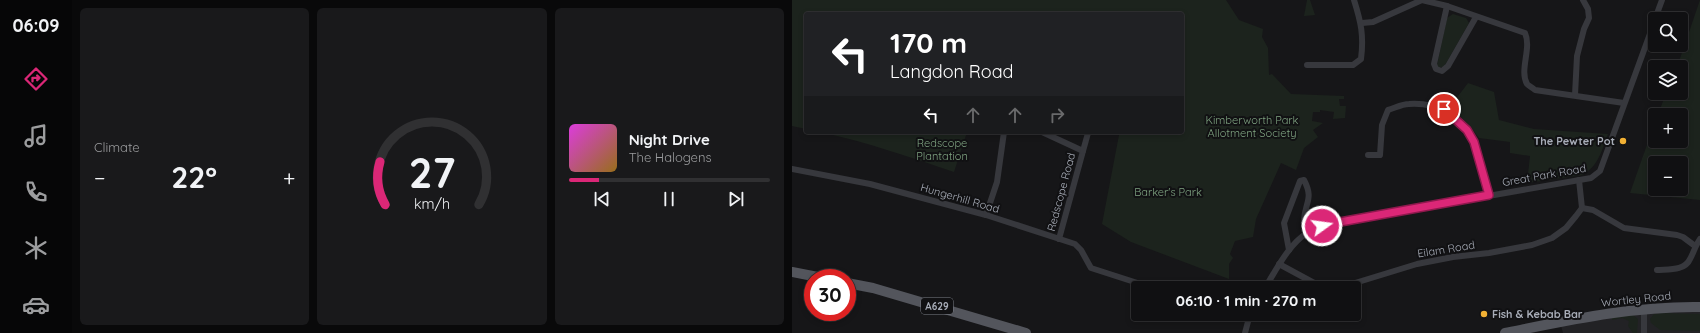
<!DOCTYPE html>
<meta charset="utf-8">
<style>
:root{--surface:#101012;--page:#19191b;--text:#f1f3f6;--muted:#9c9d9f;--line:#303032;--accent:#db2777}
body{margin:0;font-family:Quicksand,sans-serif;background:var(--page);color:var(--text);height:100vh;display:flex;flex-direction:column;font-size:15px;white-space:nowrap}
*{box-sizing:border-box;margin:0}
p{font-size:13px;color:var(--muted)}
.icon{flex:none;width:22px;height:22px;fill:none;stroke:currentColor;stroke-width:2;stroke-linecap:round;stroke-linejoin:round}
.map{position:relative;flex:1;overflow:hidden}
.side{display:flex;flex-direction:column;gap:8px;padding:8px;background:#09090a;width:720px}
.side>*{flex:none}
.top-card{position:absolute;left:12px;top:12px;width:380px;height:122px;border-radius:4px;box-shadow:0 2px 6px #0003,0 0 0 1px var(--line);background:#202124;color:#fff;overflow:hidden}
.controls{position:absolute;left:856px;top:12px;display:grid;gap:8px}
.controls a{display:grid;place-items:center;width:40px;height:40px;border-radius:4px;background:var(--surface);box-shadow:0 2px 6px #0003,0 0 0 1px var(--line);font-size:20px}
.speed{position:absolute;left:12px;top:269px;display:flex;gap:8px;font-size:20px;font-weight:700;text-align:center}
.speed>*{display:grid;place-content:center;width:52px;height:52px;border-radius:50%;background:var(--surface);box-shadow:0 2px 6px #0003,0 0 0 1px var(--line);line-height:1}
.speed .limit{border:6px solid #d22;background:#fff;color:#111}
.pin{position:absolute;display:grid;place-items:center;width:34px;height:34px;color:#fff;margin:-17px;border:2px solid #fff;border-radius:50%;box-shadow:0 1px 4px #0007}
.me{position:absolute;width:44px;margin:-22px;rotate:76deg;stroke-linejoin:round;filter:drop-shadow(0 0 3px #0008)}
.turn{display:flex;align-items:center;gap:14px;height:84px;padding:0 20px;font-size:18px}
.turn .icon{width:52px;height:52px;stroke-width:2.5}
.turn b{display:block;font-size:28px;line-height:34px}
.lanes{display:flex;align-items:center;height:38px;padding:0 20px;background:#0003;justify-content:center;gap:20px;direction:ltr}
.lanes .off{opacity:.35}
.big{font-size:30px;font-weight:800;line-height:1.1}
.side .tile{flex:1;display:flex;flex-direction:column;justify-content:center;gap:6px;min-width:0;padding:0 14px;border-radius:6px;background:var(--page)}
.side .dial{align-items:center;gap:0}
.dial svg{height:104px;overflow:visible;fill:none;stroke:var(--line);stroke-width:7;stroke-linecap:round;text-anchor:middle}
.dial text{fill:var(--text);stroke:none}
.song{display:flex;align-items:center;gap:12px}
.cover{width:48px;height:48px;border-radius:6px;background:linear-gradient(135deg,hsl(300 70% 55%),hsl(40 70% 35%))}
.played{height:4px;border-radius:2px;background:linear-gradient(90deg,var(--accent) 15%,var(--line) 15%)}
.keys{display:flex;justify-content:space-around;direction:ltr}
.heat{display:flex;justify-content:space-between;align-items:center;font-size:22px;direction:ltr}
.side .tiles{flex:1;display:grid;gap:8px;grid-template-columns:repeat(3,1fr)}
.trip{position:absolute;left:339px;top:281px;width:230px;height:40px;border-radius:4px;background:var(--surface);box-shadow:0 2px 6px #0003,0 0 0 1px var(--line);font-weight:800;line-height:40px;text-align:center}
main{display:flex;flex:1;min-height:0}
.dock{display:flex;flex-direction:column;width:72px;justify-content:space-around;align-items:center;background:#060607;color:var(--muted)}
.dock .icon{width:28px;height:28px}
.dock .active{color:var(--accent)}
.dock b{font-size:18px;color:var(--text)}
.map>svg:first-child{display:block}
</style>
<main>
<nav class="dock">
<b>06:09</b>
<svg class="icon active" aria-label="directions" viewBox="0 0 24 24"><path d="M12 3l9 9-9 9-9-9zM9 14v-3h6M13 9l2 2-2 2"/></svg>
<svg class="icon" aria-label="music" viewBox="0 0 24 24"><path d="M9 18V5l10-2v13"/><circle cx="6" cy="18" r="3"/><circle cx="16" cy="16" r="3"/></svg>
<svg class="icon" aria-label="phone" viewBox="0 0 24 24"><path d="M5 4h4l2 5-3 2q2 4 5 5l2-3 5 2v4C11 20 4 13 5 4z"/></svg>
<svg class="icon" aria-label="climate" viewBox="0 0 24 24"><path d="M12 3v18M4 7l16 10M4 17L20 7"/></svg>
<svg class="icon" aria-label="car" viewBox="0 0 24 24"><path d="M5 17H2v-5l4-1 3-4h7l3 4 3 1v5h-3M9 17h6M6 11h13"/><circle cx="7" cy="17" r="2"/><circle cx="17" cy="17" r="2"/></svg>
</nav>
<section class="side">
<div class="tiles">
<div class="tile"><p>Climate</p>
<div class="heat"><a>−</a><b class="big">22°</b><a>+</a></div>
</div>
<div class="tile dial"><svg viewBox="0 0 100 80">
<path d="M14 69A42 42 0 1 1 86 69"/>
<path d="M14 69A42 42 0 0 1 10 36" stroke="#db2777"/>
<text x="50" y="56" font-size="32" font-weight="700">27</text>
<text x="50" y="72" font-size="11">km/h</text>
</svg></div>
<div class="tile">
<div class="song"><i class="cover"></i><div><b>Night Drive</b><p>The Halogens</p></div></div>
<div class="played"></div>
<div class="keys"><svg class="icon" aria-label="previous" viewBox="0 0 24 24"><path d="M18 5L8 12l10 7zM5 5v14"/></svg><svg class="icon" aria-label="pause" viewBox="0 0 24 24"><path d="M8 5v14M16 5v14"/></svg><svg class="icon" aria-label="next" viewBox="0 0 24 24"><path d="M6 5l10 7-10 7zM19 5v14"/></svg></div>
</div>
</div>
</section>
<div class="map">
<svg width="908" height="333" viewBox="0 0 908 333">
<rect width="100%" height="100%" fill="#161618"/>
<polygon fill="#222225" points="908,307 908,333 771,333 768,322"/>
<g fill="#1c231d" fill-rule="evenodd">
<polygon points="0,0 434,0 447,20 471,29 470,37 476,48 477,75 480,74 499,94 552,96 552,99 547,99 548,106 554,106 553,118 541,119 542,112 528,110 528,112 521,112 520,121 531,123 521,130 526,137 512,148 504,170 489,163 464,219 461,237 443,241 438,254 441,258 437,264 437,279 339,242 310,224 327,135 320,132 390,132 390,14 14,14 14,129 0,126"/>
<polygon points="515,0 518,0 523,15 512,16"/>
<path d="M908,0V200L838,193L863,122V141H889V115H866L874,93H889V67H885ZM863,163H889V189H863Z"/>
<polygon points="661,14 674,18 677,23 652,67 646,67 645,65 655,18"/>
<path d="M676,83L702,92L707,120L742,129L816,134C810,150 806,167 790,175L735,183L738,156L718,153V142L687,138L676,124L657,108Z"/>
<path d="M28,132H175L162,172C118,157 74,142 28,132Z"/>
<polygon points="870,313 908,314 908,331 868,330 859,323 858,319 862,314"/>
<polygon points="840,314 846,319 845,333 841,333 836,326 837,321 830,318 820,320 820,318"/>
</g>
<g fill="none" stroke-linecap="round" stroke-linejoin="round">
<g stroke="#37383d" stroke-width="6">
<polyline points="655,6 642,64 644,69 650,71 656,66 684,17"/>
<polyline points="863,19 870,0"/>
<path d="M570,23L581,22L630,0L655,6L733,33C740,48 727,70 735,84C737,86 741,88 743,90L832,103"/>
<path d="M515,65H561L569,59C572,36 569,22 562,0"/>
<polyline points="783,95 785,56 792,29 797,18 796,9 791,0"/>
<polyline points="250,132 291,151 267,239"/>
<polyline points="291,151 296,133"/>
<path d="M576,155H588L590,125L596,110C603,108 610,104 617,104C644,102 671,116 682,141C689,158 692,178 697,195"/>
<polyline points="0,169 78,184 194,215 283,244 289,250 299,268 361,288"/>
<polyline points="790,208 801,210 832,228 885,235 891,237 903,246"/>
<polyline points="194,215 205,182 212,132"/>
<path d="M497,250L492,223L508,181L512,180C522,199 513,202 512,220C511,224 513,229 514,233"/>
<polyline points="487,264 524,284 545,286 563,283 625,264 661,257 697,253 740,245 760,238 774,228 784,216 790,208 787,180"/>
<path d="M865,270C876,269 893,271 898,259C902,252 903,246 908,239"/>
<path d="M473,288C484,270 497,244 515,233C525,227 537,224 548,222L799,178L808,171L863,20"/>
<polyline points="447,314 456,317"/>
<polyline points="453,333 458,314"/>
<polyline points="852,333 852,308"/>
</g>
<g stroke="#53555c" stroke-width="10">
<polyline points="0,272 31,278"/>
<polyline points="55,283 81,288 234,333"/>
<path d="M713,333C778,320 841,306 908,307"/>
</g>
</g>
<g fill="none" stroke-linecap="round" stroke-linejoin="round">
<g stroke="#8e194d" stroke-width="10">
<polyline id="route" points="530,226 548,222 697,195 682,142 675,130 652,109"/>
</g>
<use href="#route" stroke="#db2777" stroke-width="7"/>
</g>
<g fill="#f2b134" stroke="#111113" stroke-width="1.5">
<circle cx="831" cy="141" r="4"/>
<circle cx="692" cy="314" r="4"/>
</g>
<g text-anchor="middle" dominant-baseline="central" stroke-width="4" stroke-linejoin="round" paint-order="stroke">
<rect fill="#111113" stroke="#7b7e86" stroke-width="1" x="129" y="298" width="32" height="16" rx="3"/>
<g font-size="10" font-weight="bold" fill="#a8adb8">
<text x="145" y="306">A629</text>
</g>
<g font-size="11" fill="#7fa381" stroke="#111113">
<text x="460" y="120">Kimberworth Park<tspan x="460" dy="13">Allotment Society</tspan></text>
<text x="150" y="143">Redscope<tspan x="150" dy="13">Plantation</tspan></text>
<text x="376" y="192">Barker's Park</text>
</g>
<g font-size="11" font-weight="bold" fill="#a8adb8" stroke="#111113" text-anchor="end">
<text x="823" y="141">The Pewter Pot</text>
<text x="700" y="314" text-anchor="start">Fish &amp; Kebab Bar</text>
</g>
<g font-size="11" fill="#a8adb8" stroke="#111113">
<text transform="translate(752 175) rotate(-10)">Great Park Road</text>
<text transform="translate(269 192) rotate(-75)">Redscope Road</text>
<text transform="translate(168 198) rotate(16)">Hungerhill Road</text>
<text transform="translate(654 249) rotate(-9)">Eilam Road</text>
<text transform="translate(844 299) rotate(-6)">Wortley Road</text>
</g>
</g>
</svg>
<div class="controls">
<a><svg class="icon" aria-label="search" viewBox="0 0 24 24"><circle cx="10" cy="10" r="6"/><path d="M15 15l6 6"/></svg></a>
<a><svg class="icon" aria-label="layers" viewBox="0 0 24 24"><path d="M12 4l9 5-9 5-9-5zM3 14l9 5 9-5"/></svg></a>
<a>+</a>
<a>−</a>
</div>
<div class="speed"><div class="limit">30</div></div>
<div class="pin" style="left:652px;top:109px;background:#d93025"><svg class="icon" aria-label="arrive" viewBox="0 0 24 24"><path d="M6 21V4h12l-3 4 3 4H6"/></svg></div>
<svg class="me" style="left:530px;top:226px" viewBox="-20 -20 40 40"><circle r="17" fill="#db2777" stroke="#fff" stroke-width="3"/><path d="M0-11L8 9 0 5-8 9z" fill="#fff"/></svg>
<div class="trip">06:10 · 1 min · 270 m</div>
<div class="top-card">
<div class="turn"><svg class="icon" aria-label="left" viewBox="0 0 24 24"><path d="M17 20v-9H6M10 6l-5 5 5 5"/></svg><div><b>170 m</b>Langdon Road</div></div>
<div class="lanes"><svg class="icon" aria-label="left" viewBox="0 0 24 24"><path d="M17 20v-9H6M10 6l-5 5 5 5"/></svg><svg class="icon off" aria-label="ahead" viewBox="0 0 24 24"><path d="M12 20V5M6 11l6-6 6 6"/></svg><svg class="icon off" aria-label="ahead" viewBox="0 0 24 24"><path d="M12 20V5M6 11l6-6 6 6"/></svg><svg class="icon off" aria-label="right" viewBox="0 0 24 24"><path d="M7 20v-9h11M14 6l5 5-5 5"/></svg></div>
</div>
</div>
</main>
